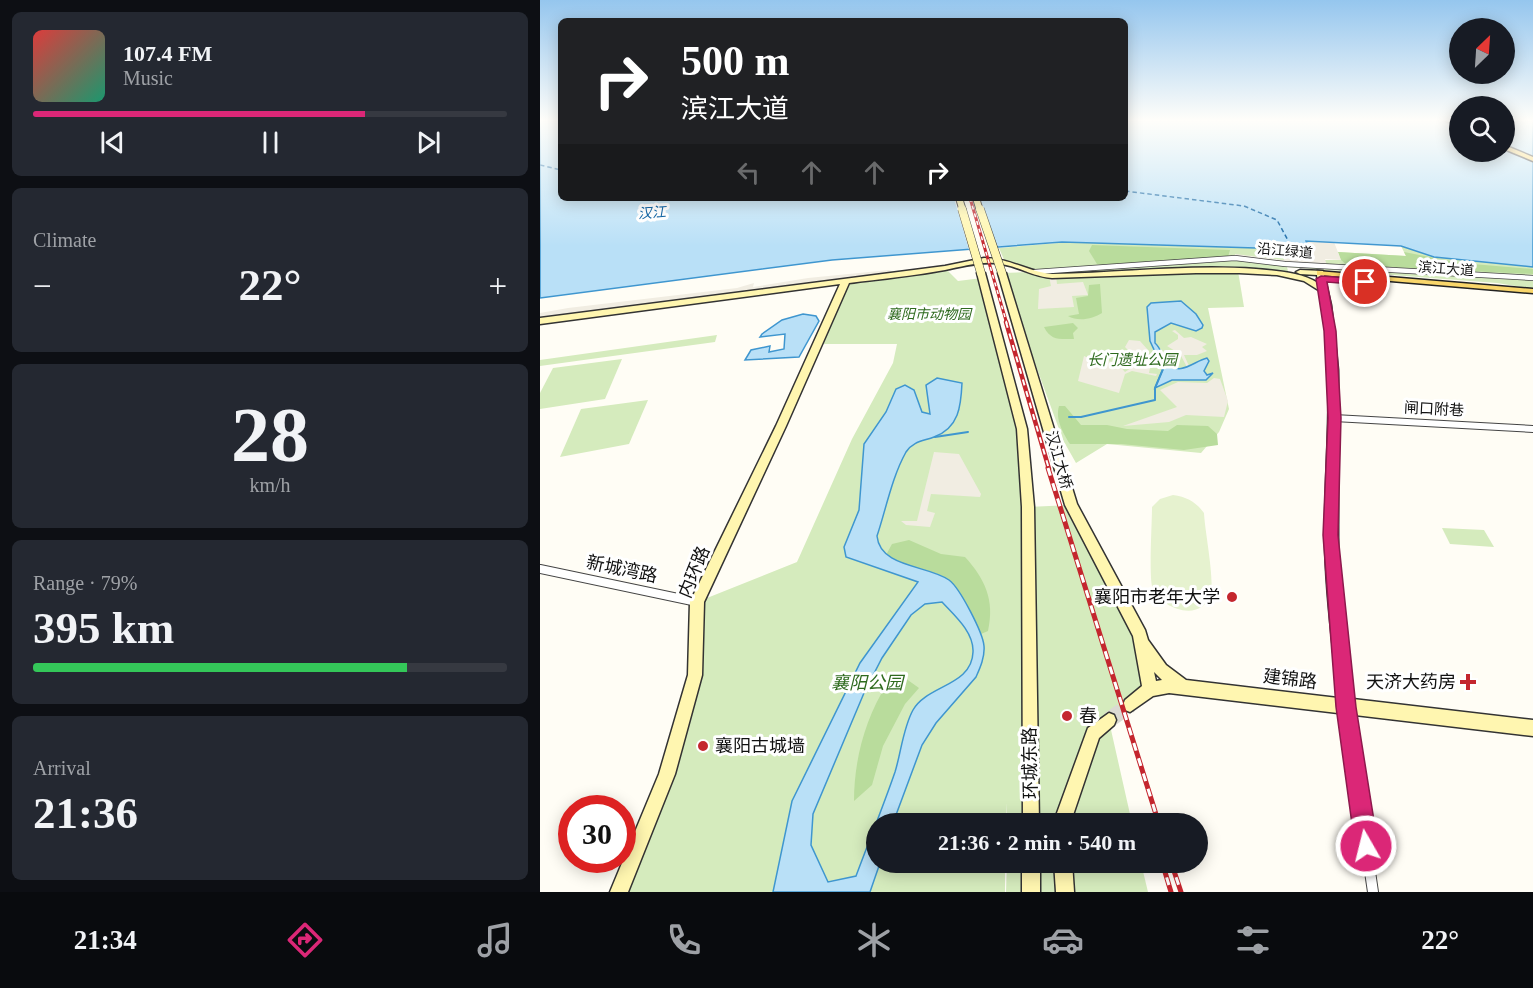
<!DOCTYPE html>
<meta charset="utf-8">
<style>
:root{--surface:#171b24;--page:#242831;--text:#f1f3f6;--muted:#9ea1a6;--line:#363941;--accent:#db2777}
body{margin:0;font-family:"Times New Roman","Noto Sans SC",serif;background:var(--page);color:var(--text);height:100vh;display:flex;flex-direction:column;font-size:22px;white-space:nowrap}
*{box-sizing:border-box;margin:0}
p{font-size:20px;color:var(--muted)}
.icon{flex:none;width:33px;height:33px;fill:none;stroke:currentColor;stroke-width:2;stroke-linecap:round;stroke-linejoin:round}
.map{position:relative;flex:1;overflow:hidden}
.sheet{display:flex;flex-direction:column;gap:12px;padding:12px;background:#0d0f14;width:540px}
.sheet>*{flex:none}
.hud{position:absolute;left:18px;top:18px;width:570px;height:183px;border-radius:9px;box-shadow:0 3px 15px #0003;background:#202124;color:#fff;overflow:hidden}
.needle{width:39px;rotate:25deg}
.fabs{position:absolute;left:909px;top:18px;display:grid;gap:12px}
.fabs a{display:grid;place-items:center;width:66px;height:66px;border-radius:50%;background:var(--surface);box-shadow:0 3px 15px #0003;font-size:30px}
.speed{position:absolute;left:18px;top:795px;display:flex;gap:12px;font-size:30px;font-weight:700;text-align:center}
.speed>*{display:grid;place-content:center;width:78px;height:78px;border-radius:50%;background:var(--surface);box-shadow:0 3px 15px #0003;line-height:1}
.speed .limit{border:9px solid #d22;background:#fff;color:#111}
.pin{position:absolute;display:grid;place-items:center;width:51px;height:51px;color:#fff;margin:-26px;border:3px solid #fff;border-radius:50%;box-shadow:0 2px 6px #0007}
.me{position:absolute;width:66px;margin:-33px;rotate:352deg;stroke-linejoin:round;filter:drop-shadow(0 0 4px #0008)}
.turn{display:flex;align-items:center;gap:21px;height:126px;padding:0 24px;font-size:27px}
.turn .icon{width:78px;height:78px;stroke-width:2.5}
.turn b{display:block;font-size:42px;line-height:51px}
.lanes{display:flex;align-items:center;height:57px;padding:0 24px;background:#0003;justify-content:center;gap:30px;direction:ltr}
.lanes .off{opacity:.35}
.big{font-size:45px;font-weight:800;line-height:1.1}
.sheet .widget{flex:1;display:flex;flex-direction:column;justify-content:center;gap:9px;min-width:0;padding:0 21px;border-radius:9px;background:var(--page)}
.sheet .dial{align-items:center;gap:0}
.dial b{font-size:78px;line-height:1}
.song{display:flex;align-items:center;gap:18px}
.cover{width:72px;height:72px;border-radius:9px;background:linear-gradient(135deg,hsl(0 70% 55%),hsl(160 70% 35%))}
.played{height:6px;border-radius:3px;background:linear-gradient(90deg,var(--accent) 70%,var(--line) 70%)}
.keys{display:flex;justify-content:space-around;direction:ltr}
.heat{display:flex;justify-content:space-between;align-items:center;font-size:33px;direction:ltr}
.charge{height:9px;border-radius:4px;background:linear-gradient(90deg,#34c759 79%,var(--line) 0)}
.trip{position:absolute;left:326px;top:813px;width:342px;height:60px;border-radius:30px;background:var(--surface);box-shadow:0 3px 15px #0003;font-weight:800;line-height:60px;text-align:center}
.dock{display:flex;height:96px;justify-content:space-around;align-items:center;background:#090b0e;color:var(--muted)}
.dock .icon{width:42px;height:42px}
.dock .on{color:var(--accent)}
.dock b{font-size:27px;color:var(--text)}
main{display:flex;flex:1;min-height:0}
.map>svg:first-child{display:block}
</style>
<main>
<section class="sheet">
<div class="widget">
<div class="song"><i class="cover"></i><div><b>107.4 FM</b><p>Music</p></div></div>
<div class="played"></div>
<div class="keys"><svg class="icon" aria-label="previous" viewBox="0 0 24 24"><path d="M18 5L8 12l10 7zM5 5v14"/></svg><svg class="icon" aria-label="pause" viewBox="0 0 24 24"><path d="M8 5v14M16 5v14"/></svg><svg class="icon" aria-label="next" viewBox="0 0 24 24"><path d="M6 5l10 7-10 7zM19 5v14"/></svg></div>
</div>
<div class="widget"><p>Climate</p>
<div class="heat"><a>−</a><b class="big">22°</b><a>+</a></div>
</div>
<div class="widget dial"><b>28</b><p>km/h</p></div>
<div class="widget"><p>Range · 79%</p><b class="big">395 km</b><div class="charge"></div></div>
<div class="widget"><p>Arrival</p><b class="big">21:36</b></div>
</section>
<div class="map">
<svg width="993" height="892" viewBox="0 0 993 892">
<rect width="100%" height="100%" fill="#fffdf5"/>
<g fill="#d5ebbd">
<polygon points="542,241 742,248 745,260 800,260 798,252 866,256 861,246 894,257 993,267 993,289 957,283 747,267 748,271 698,271 704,307 668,308 689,409 679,432 661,453 567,444 536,463 523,440 462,273 490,272 465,262 459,248"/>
<polygon points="405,268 418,281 442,278 482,429 488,507 531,505 600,635 610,689 569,721 592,823 467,823 467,803 466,823 336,824 336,862 465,863 465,892 80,892 155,675 157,602 257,562 312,439 353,363 357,344 278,344 306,280"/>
<polygon points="177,335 175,342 0,366 0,360"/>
<polygon points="82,359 65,399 0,409 0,393 13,368"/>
<polygon points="108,400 89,444 20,457 41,409"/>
<polygon points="902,528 944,530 954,547 910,544"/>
<polygon points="467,862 601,863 608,892 466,892"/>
</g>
<g fill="#b9dc9c">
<polygon points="552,245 690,250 688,257 565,265 557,264 549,251"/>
<polygon points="798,252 866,256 864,252 921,263 993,269 993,274 807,265 801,260"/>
<path d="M560,284L562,313C553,319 538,322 528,316L539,314L536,298L548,296L549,285Z"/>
<path d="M533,323L538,328L533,333L534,339C520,339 511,341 504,327Z"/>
<path d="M519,406H525L541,425H567L587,429L628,431L637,425L668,426L677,434L678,445L644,450L581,444H530C523,433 515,419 519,406Z"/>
<path d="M369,540L401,554L425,557C445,579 455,600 448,631L441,634L419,594L346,555L352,544Z"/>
<path d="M365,678L379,688L365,704L343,746L332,785L314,801C314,760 325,719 347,684Z"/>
</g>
<path fill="#e6f2cf" d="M633,495C647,497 656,502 664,513C665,532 674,576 671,592C664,624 620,610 612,586C609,572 612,524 612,507L620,499Z"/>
<g fill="#f1ede2">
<polygon points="766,241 794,242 801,260 785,259 787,266 695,258 695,254 744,260 742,248 751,246 767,247"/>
<polygon points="425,261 405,268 0,321 0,313 28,308 197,288 214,283 213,287 268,278 349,270 354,272"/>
<polygon points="509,276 516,276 517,284 543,282 548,295 532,296 534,307 498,309 499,289 511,286"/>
<polygon points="635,330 644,338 651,337 667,344 662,347 667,351 657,355 644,355 649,366 647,367 640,354 627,346 638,339 638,335 632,331"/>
<polygon points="589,340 600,341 608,350 608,359 611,362 609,373 617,374 616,376 592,371 585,374 579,393 538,381 544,356 553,360 576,362 585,372 591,368 594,356 585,347"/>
<polygon points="674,378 680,379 688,401 684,417 646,415 629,422 583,426 637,407 620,390 638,382 667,383"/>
<polygon points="394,452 419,454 441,494 440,497 391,494 387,511 395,513 390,527 366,525 361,521 377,521"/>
</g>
<g fill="#b9e0f7" stroke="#3f96cf" stroke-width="1.5" fill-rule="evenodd">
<polygon points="0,121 21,121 21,198 585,198 585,121 919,121 920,152 964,152 965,121 993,121 993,267 894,257 861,246 766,241 768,247 751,246 748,249 522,242 292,260 0,298"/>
<path d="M641,301L656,314L663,325L662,328L656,331L631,323L615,332V343C622,349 621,357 627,363C640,377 654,361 667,358L669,361L664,371L667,375L673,373L666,380H632L615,388L623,369L610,341L607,307L611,303Z"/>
<polygon points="263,314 276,316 279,321 259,357 205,360 211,350 230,346 229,352 244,349 245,334 220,337 222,334 242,320"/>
<path d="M397,378L422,383C421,406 419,428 394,437C384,441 373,441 366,452C352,477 346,509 337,536C340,568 388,565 409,580C420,588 443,633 444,646C445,657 440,668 436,677L396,723L382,745L353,823L336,824V862L340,863L330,892H233L252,801L320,663L378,582L306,557L304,547L319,510L324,444L346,412L356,389L365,385L374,390L382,412L390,414L386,385ZM402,602C414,615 434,632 433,652C432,686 387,685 373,710C363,728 361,753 355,772C343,807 329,841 316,876L288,882L271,845L273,814L324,693L342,658L371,615L385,604Z"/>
</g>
<polygon fill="#fffdf5" points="414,198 440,198 458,251 430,253"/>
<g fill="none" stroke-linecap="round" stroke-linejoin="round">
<g stroke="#3f96cf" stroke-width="2">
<polyline points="529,417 541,417 615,400 615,388 623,369"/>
<polyline points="395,437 428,432"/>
</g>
<g stroke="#1768a6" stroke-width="1.5" stroke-dasharray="4.5 3" stroke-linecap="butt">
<polyline points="0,165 21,170"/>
<polyline points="585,191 704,206 737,220 751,246"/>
</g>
<polyline stroke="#dbdad3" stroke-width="16" stroke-dasharray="16 8" stroke-linecap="butt" points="569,720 590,705"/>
<g stroke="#444" stroke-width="6">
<polyline id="street-far3" points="495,272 695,258 745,264 993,278"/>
</g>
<g stroke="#444" stroke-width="8">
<polyline id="street-far2" points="794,418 993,429"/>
</g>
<g stroke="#444" stroke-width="10">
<polyline id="street-far1" points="0,569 157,602"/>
</g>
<g stroke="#444" stroke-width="12">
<polyline id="street" points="806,708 833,892"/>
</g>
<g stroke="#333" stroke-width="3">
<g id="secondary">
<path d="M444,258C470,258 488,272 512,274C580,273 648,264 716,269C737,271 760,272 778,283L777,275L760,274L756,272L760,270L783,271L791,305L798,370V555L813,699L993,720V736L629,693L613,696L590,712L585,710L583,705L585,700L602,686L593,636L525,505L458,273L462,271L466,273L537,504L605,630L608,640L626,665L646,680L798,698C793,643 785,588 785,533C785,453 796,371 780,291L764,281L737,275L699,273H656L512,278C492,277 475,264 454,263C437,262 421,267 405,270C373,276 340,279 309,283L246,426L164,602L162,675L135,774L88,892H70L119,774L148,675L150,602L236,426L300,284L0,324V318L405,266ZM614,672L622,680L616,681Z"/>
<polygon points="438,271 445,273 487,429 494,507 499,824 483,824 482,507 477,429 437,273"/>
<polygon points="569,713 574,715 576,720 574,725 559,738 530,824 513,824 548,728"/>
<rect x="482" y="862" width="18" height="30"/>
<polygon points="514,862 532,862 534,892 516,892"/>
</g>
</g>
<g stroke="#222" stroke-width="3">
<g id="primary">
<polygon points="906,121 913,121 920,124 920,127"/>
<polygon points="964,145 993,157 993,161 964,149"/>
<polygon points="777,271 993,289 993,293 780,275 777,275"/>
</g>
</g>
<use href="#street-far3" stroke="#fff" stroke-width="4.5"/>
<use href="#street-far2" stroke="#fff" stroke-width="6"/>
<use href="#street-far1" stroke="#fff" stroke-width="8"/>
<use href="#street" stroke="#fff" stroke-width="10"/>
<use href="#secondary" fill="#fff6b0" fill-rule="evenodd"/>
<use href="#primary" fill="#f9d66b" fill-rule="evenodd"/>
<g stroke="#c4262e" stroke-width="3">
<polyline id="rail-far2" points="430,198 467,324"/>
</g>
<g stroke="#c4262e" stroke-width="4.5">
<polyline id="rail-far1" points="466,322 509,469"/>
</g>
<g stroke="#c4262e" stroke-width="5">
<g id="rail">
<polyline points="508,468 619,824"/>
<polyline points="622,862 631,892"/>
<polyline points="631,862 641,892"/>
</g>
</g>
<use href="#rail-far2" stroke="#fff" stroke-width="1.5" stroke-dasharray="4" stroke-linecap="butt"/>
<use href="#rail-far1" stroke="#fff" stroke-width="2" stroke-dasharray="6" stroke-linecap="butt"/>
<use href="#rail" stroke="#fff" stroke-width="3" stroke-dasharray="8" stroke-linecap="butt"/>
<g stroke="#333" stroke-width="8" stroke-linecap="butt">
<g id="secondary-bridge-far1">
<polyline points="419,198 423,211"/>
<polyline points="436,198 440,211"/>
</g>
</g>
<g stroke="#333" stroke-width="9" stroke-linecap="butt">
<g id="secondary-bridge">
<polyline points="422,209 441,273"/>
<polyline points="440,209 462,273"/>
</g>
</g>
<use href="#secondary-bridge-far1" stroke="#fff6b0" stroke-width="6"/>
<use href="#secondary-bridge" stroke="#fff6b0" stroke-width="8"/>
</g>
<linearGradient id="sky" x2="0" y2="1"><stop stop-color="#95c6ee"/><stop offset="0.49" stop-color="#fffefa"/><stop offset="1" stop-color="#fffefa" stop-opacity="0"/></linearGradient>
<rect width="993" height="246" fill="url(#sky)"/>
<polygon fill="#db2777" stroke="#8e194d" stroke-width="1.5" points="781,276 825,279 830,282 825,285 787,282 796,331 801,418 798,535 816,707 838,846 834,854 826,857 819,854 815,846 796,707 783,535 788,418 784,331 776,279"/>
<g fill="#c4262e" stroke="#fff" stroke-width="2">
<circle cx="692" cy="597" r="6"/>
<path d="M925 673h6v6h6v6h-6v6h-6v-6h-6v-6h6z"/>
<circle cx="527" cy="716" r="6"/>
<circle cx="163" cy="746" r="6"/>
</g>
<g text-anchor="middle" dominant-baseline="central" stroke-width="6" stroke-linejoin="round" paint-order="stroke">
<g font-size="14" font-style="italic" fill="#1768a6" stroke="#fff">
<text transform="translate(112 213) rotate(-4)">汉江</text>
</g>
<g font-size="14" fill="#111" stroke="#fff">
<text transform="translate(745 251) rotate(5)">沿江绿道</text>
<text transform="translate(906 269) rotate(4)">滨江大道</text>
</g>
<g font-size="14" font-style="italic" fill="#2f6b1f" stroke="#fff">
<text x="389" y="314">襄阳市动物园</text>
</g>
<g font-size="15" font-style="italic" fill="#2f6b1f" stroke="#fff">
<text x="592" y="360">长门遗址公园</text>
</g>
<g font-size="15" fill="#111" stroke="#fff">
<text transform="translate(894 409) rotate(3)">闸口附巷</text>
<text transform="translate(519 460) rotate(74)">汉江大桥</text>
</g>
<g font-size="18" fill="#111" stroke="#fff">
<text transform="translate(82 569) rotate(12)">新城湾路</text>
<text transform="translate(154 572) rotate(-68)">内环路</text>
<text transform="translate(750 679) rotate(7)">建锦路</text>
<text transform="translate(490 763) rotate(-91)">环城东路</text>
</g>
<g font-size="18" fill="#111" stroke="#fff" text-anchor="end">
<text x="680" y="597">襄阳市老年大学</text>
<text x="916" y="682">天济大药房</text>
<text x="539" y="716" text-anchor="start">春</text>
<text x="175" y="746" text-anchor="start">襄阳古城墙</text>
</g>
<g font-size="18" font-style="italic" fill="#2f6b1f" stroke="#fff">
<text x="327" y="683">襄阳公园</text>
</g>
</g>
</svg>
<div class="fabs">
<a><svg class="needle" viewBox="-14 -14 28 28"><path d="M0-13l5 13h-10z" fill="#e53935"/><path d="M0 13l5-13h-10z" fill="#9ea1a6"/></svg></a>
<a><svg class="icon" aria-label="search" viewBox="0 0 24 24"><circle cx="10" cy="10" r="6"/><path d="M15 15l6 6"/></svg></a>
</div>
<div class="speed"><div class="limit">30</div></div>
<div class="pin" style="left:825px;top:282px;background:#d93025"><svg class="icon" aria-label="arrive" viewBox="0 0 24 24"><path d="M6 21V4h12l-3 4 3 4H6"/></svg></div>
<svg class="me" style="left:826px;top:846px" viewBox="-20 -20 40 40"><circle r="17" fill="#db2777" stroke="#fff" stroke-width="3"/><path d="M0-11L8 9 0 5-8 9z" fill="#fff"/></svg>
<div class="trip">21:36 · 2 min · 540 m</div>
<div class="hud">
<div class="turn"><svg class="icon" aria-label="right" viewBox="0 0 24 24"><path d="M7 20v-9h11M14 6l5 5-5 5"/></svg><div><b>500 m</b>滨江大道</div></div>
<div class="lanes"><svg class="icon off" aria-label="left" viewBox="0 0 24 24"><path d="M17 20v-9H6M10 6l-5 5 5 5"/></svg><svg class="icon off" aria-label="ahead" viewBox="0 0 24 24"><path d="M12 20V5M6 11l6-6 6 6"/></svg><svg class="icon off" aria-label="ahead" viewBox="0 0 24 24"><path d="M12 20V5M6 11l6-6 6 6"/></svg><svg class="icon" aria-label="right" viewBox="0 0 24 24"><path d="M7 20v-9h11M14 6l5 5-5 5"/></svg></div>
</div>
</div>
</main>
<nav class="dock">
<b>21:34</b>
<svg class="icon on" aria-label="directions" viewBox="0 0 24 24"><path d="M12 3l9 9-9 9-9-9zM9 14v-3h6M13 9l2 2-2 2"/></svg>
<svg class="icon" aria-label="music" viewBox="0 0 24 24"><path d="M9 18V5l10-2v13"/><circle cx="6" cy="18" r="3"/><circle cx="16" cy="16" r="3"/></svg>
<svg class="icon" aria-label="phone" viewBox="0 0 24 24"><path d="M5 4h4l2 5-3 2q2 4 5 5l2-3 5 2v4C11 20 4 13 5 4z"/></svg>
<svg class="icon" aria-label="climate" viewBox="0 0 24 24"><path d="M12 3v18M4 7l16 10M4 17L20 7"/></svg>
<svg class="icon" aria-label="car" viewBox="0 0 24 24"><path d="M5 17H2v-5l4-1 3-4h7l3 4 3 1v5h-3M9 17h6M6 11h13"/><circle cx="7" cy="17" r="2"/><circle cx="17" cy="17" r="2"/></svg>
<svg class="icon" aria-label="filters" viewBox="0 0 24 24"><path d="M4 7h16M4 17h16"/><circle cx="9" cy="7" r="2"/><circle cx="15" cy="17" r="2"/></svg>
<b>22°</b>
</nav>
